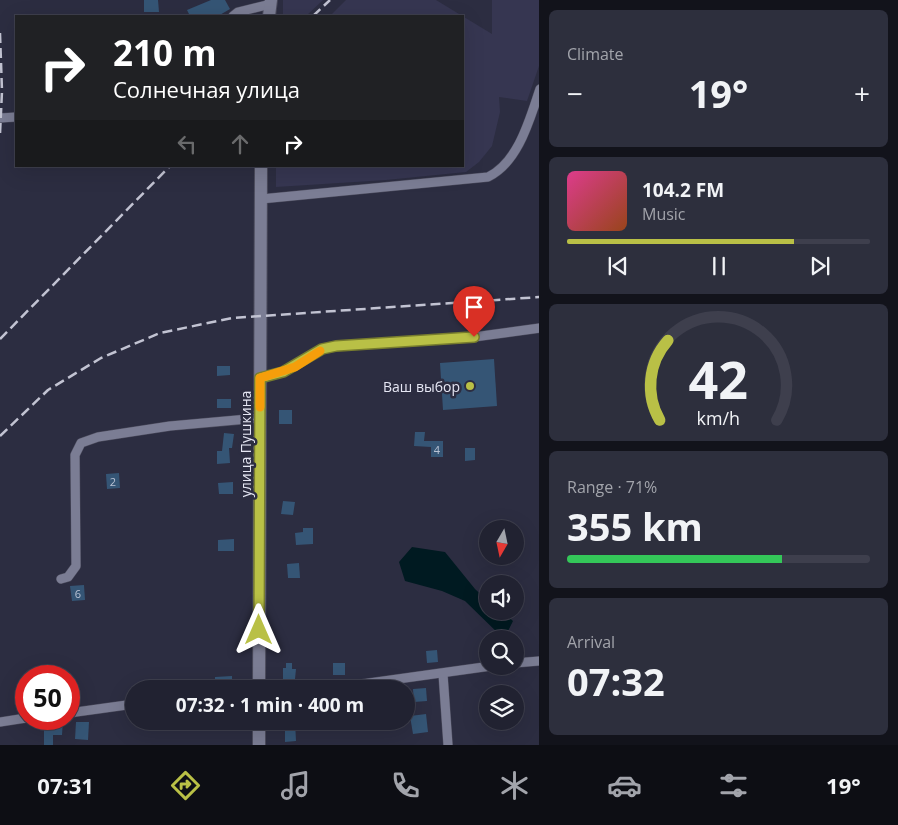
<!DOCTYPE html>
<meta charset="utf-8">
<style>
:root{--surface:#212231;--page:#2d2f3d;--text:#f1f3f6;--muted:#a2a4ab;--line:#3e3f4d;--accent:#b9c046}
body{margin:0;font-family:"Open Sans",sans-serif;background:var(--page);color:var(--text);height:100vh;display:flex;flex-direction:column;font-size:19px;white-space:nowrap}
*{box-sizing:border-box;margin:0}
p{font-size:16px;color:var(--muted)}
.icon{flex:none;width:28px;height:28px;fill:none;stroke:currentColor;stroke-width:2;stroke-linecap:round;stroke-linejoin:round}
.map{position:relative;flex:1;overflow:hidden}
.details{display:flex;flex-direction:column;gap:10px;padding:10px;background:#12131b;width:359px}
.details>*{flex:none}
.banner{position:absolute;left:15px;top:15px;width:449px;height:152px;border-radius:0px;box-shadow:0 5px 20px #0002,0 0 0 1px var(--line);background:#202124;color:#fff;overflow:hidden}
.needle{width:32px;rotate:189deg}
.controls{position:absolute;left:479px;top:520px;display:grid;gap:10px}
.controls a{display:grid;place-items:center;width:45px;height:45px;border-radius:50%;background:var(--surface);box-shadow:0 5px 20px #0002,0 0 0 1px var(--line);font-size:25px}
.speed{position:absolute;left:15px;top:665px;display:flex;gap:10px;font-size:25px;font-weight:700;text-align:center}
.speed>*{display:grid;place-content:center;width:65px;height:65px;border-radius:50%;background:var(--surface);box-shadow:0 5px 20px #0002,0 0 0 1px var(--line);line-height:1}
.speed .limit{border:8px solid #d22;background:#fff;color:#111}
.pin{position:absolute;display:grid;place-items:center;width:42px;height:42px;color:#fff;margin:-51px -21px;border-radius:50% 50% 50% 0;rotate:-45deg;box-shadow:0 0 5px #0007}
.pin .icon{rotate:45deg}
.me{position:absolute;width:55px;margin:-28px;rotate:0deg;stroke-linejoin:round;filter:drop-shadow(0 0 4px #0008)}
.turn{display:flex;align-items:center;gap:18px;height:105px;padding:0 15px;font-size:22px}
.turn .icon{width:65px;height:65px;stroke-width:2.5}
.turn b{display:block;font-size:35px;line-height:42px}
.lanes{display:flex;align-items:center;height:48px;padding:0 15px;background:#0003;justify-content:center;gap:25px;direction:ltr}
.lanes .off{opacity:.35}
.big{font-size:38px;font-weight:700;line-height:1.1}
.details .widget{flex:1;display:flex;flex-direction:column;justify-content:center;gap:8px;min-width:0;padding:0 18px;border-radius:8px;background:var(--page)}
.details .dial{align-items:center;gap:0}
.dial svg{height:130px;overflow:visible;fill:none;stroke:var(--line);stroke-width:7;stroke-linecap:round;text-anchor:middle}
.dial text{fill:var(--text);stroke:none}
.song{display:flex;align-items:center;gap:15px}
.cover{width:60px;height:60px;border-radius:8px;background:linear-gradient(135deg,hsl(330 70% 55%),hsl(20 70% 35%))}
.played{height:5px;border-radius:2px;background:linear-gradient(90deg,var(--accent) 75%,var(--line) 75%)}
.keys{display:flex;justify-content:space-around;direction:ltr}
.heat{display:flex;justify-content:space-between;align-items:center;font-size:28px;direction:ltr}
.charge{height:8px;border-radius:4px;background:linear-gradient(90deg,#34c759 71%,var(--line) 0)}
.trip{position:absolute;left:125px;top:680px;width:290px;height:50px;border-radius:25px;background:var(--surface);box-shadow:0 5px 20px #0002,0 0 0 1px var(--line);font-weight:700;line-height:50px;text-align:center}
.tab-bar{display:flex;height:80px;justify-content:space-around;align-items:center;background:#0d0e14;color:var(--muted)}
.tab-bar .icon{width:35px;height:35px}
.tab-bar .selected{color:var(--accent)}
.tab-bar b{font-size:22px;color:var(--text)}
main{display:flex;flex:1;min-height:0}
.map>svg:first-child{display:block}
</style>
<main>
<div class="map">
<svg width="540" height="745" viewBox="0 0 540 745">
<rect width="100%" height="100%" fill="#2c2d41"/>
<g fill="#363651">
<polygon points="283,0 323,0 306,16 283,16"/>
<polygon points="346,0 436,0 492,34 492,0 539,0 539,66 527,101 499,97 500,112 492,146 479,162 466,172 386,180 276,187 276,166 462,166 462,16 330,16"/>
</g>
<polygon fill="#001a21" points="412,547 445,552 475,589 487,600 488,611 501,611 513,621 504,639 465,601 442,591 405,581 399,562"/>
<g fill="#355575">
<polygon points="144,0 158,0 159,12 144,12"/>
<polygon points="211,0 225,0 230,9 218,16 190,16 187,10"/>
<polygon points="494,359 497,406 443,410 440,363"/>
<polygon points="217,366 230,366 230,375 217,376"/>
<rect x="217" y="399" width="14" height="9"/>
<rect x="279" y="410" width="13" height="14"/>
<polygon points="415,432 425,432 424,441 443,441 443,457 431,457 431,447 414,446"/>
<polygon points="224,433 234,434 232,448 229,448 230,463 217,464 217,451 222,451"/>
<polygon points="465,448 475,448 475,460 465,461"/>
<polygon points="119,473 120,488 107,489 106,474"/>
<polygon points="233,482 233,494 219,494 218,483"/>
<polygon points="283,501 295,502 293,515 281,514"/>
<polygon points="303,528 313,528 313,544 296,545 295,533 303,532"/>
<polygon points="234,539 234,551 218,551 218,540"/>
<polygon points="299,563 300,578 288,578 287,564"/>
<polygon points="84,585 85,600 72,601 70,586"/>
<polygon points="437,650 438,662 427,663 426,651"/>
<polygon points="286,663 292,663 292,669 296,669 295,679 283,679 283,668 286,668"/>
<rect x="333" y="663" width="12" height="12"/>
<polygon points="232,676 232,688 215,689 215,677"/>
<polygon points="426,688 427,701 414,702 413,689"/>
<polygon points="426,714 428,732 413,734 410,716"/>
<polygon points="57,720 63,720 62,735 53,735 53,745 44,745 44,723 56,724"/>
<polygon points="205,721 220,721 220,729 206,730"/>
<polygon points="289,721 295,721 296,741 285,742 285,728 289,727"/>
<polygon points="76,722 89,722 88,740 75,739"/>
</g>
<g fill="none" stroke-linecap="round" stroke-linejoin="round">
<g stroke="#4b4b5c" stroke-width="10">
<g id="minor">
<polyline points="233,16 238,12 271,4"/>
<polyline points="0,118 16,117"/>
<path d="M261,199L488,177C519,162 530,118 540,89"/>
<polyline points="260,378 283,372 322,349 336,346 474,337 540,328"/>
<polyline points="61,579 68,577 76,566 75,455 81,443 98,437 170,426 260,418"/>
<polyline points="515,663 540,661"/>
<polyline points="443,674 448,745"/>
<polyline points="251,689 362,684 491,666"/>
<polyline points="69,713 134,704"/>
<polyline points="0,722 26,718"/>
</g>
</g>
<g stroke="#4b4b5c" stroke-width="14">
<g id="secondary">
<polyline points="269,16 271,0"/>
<polyline points="259,689 261,166"/>
<polyline points="259,745 259,721"/>
</g>
</g>
<use href="#minor" stroke="#7b7d94" stroke-width="9"/>
<use href="#secondary" stroke="#7b7d94" stroke-width="12"/>
<g stroke="#c2c3d2" stroke-width="2.5" stroke-dasharray="10 5" stroke-linecap="butt">
<polyline points="313,16 330,0"/>
<polyline points="0,33 2,91 0,134"/>
<polyline points="0,339 170,166"/>
<polyline points="0,436 48,390 101,358 160,333 232,318 540,297"/>
</g>
</g>
<g fill="none" stroke-linecap="round" stroke-linejoin="round">
<g stroke="#787d2e" stroke-width="12">
<polyline id="route" points="259,630 260,378 283,372 322,349 336,346 474,337"/>
</g>
<use href="#route" stroke="#b9c046" stroke-width="9"/>
<polyline stroke="#f59e0b" stroke-width="9" points="260,407 260,378 295,367 320,351"/>
</g>
<circle fill="#b9c046" stroke="#2c2d41" stroke-width="2" cx="470" cy="386" r="5"/>
<g text-anchor="middle" dominant-baseline="central" stroke-width="5" stroke-linejoin="round" paint-order="stroke">
<g font-size="11" fill="#b9c2d4">
<text x="437" y="449">4</text>
<text x="113" y="481">2</text>
<text x="78" y="593">6</text>
</g>
<g font-size="14" fill="#e5e6f3" stroke="#2c2d41" text-anchor="end">
<text x="460" y="386">Ваш выбор</text>
</g>
<g font-size="14" fill="#e5e6f3" stroke="#2c2d41">
<text transform="translate(245 444) rotate(-90)">улица Пушкина</text>
</g>
</g>
</svg>
<div class="controls">
<a><svg class="needle" viewBox="-14 -14 28 28"><path d="M0-13l5 13h-10z" fill="#e53935"/><path d="M0 13l5-13h-10z" fill="#a2a4ab"/></svg></a>
<a><svg class="icon" aria-label="sound" viewBox="0 0 24 24"><path d="M4 9h4l5-4v14l-5-4H4zM17 9q2 3 0 6"/></svg></a>
<a><svg class="icon" aria-label="search" viewBox="0 0 24 24"><circle cx="10" cy="10" r="6"/><path d="M15 15l6 6"/></svg></a>
<a><svg class="icon" aria-label="layers" viewBox="0 0 24 24"><path d="M12 4l9 5-9 5-9-5zM3 14l9 5 9-5"/></svg></a>
</div>
<div class="speed"><div class="limit">50</div></div>
<div class="pin" style="left:474px;top:337px;background:#d93025"><svg class="icon" aria-label="arrive" viewBox="0 0 24 24"><path d="M6 21V4h12l-3 4 3 4H6"/></svg></div>
<svg class="me" style="left:259px;top:630px" viewBox="-20 -20 40 40"><path d="M0-17L14 15 0 8-14 15z" fill="#b9c046" stroke="#fff" stroke-width="4"/></svg>
<div class="trip">07:32 · 1 min · 400 m</div>
<div class="banner">
<div class="turn"><svg class="icon" aria-label="right" viewBox="0 0 24 24"><path d="M7 20v-9h11M14 6l5 5-5 5"/></svg><div><b>210 m</b>Солнечная улица</div></div>
<div class="lanes"><svg class="icon off" aria-label="left" viewBox="0 0 24 24"><path d="M17 20v-9H6M10 6l-5 5 5 5"/></svg><svg class="icon off" aria-label="ahead" viewBox="0 0 24 24"><path d="M12 20V5M6 11l6-6 6 6"/></svg><svg class="icon" aria-label="right" viewBox="0 0 24 24"><path d="M7 20v-9h11M14 6l5 5-5 5"/></svg></div>
</div>
</div>
<section class="details">
<div class="widget"><p>Climate</p>
<div class="heat"><a>−</a><b class="big">19°</b><a>+</a></div>
</div>
<div class="widget">
<div class="song"><i class="cover"></i><div><b>104.2 FM</b><p>Music</p></div></div>
<div class="played"></div>
<div class="keys"><svg class="icon" aria-label="previous" viewBox="0 0 24 24"><path d="M18 5L8 12l10 7zM5 5v14"/></svg><svg class="icon" aria-label="pause" viewBox="0 0 24 24"><path d="M8 5v14M16 5v14"/></svg><svg class="icon" aria-label="next" viewBox="0 0 24 24"><path d="M6 5l10 7-10 7zM19 5v14"/></svg></div>
</div>
<div class="widget dial"><svg viewBox="0 0 100 80">
<path d="M14 69A42 42 0 1 1 86 69"/>
<path d="M14 69A42 42 0 0 1 19 20" stroke="#b9c046"/>
<text x="50" y="56" font-size="32" font-weight="700">42</text>
<text x="50" y="72" font-size="11">km/h</text>
</svg></div>
<div class="widget"><p>Range · 71%</p><b class="big">355 km</b><div class="charge"></div></div>
<div class="widget"><p>Arrival</p><b class="big">07:32</b></div>
</section>
</main>
<nav class="tab-bar">
<b>07:31</b>
<svg class="icon selected" aria-label="directions" viewBox="0 0 24 24"><path d="M12 3l9 9-9 9-9-9zM9 14v-3h6M13 9l2 2-2 2"/></svg>
<svg class="icon" aria-label="music" viewBox="0 0 24 24"><path d="M9 18V5l10-2v13"/><circle cx="6" cy="18" r="3"/><circle cx="16" cy="16" r="3"/></svg>
<svg class="icon" aria-label="phone" viewBox="0 0 24 24"><path d="M5 4h4l2 5-3 2q2 4 5 5l2-3 5 2v4C11 20 4 13 5 4z"/></svg>
<svg class="icon" aria-label="climate" viewBox="0 0 24 24"><path d="M12 3v18M4 7l16 10M4 17L20 7"/></svg>
<svg class="icon" aria-label="car" viewBox="0 0 24 24"><path d="M5 17H2v-5l4-1 3-4h7l3 4 3 1v5h-3M9 17h6M6 11h13"/><circle cx="7" cy="17" r="2"/><circle cx="17" cy="17" r="2"/></svg>
<svg class="icon" aria-label="filters" viewBox="0 0 24 24"><path d="M4 7h16M4 17h16"/><circle cx="9" cy="7" r="2"/><circle cx="15" cy="17" r="2"/></svg>
<b>19°</b>
</nav>
